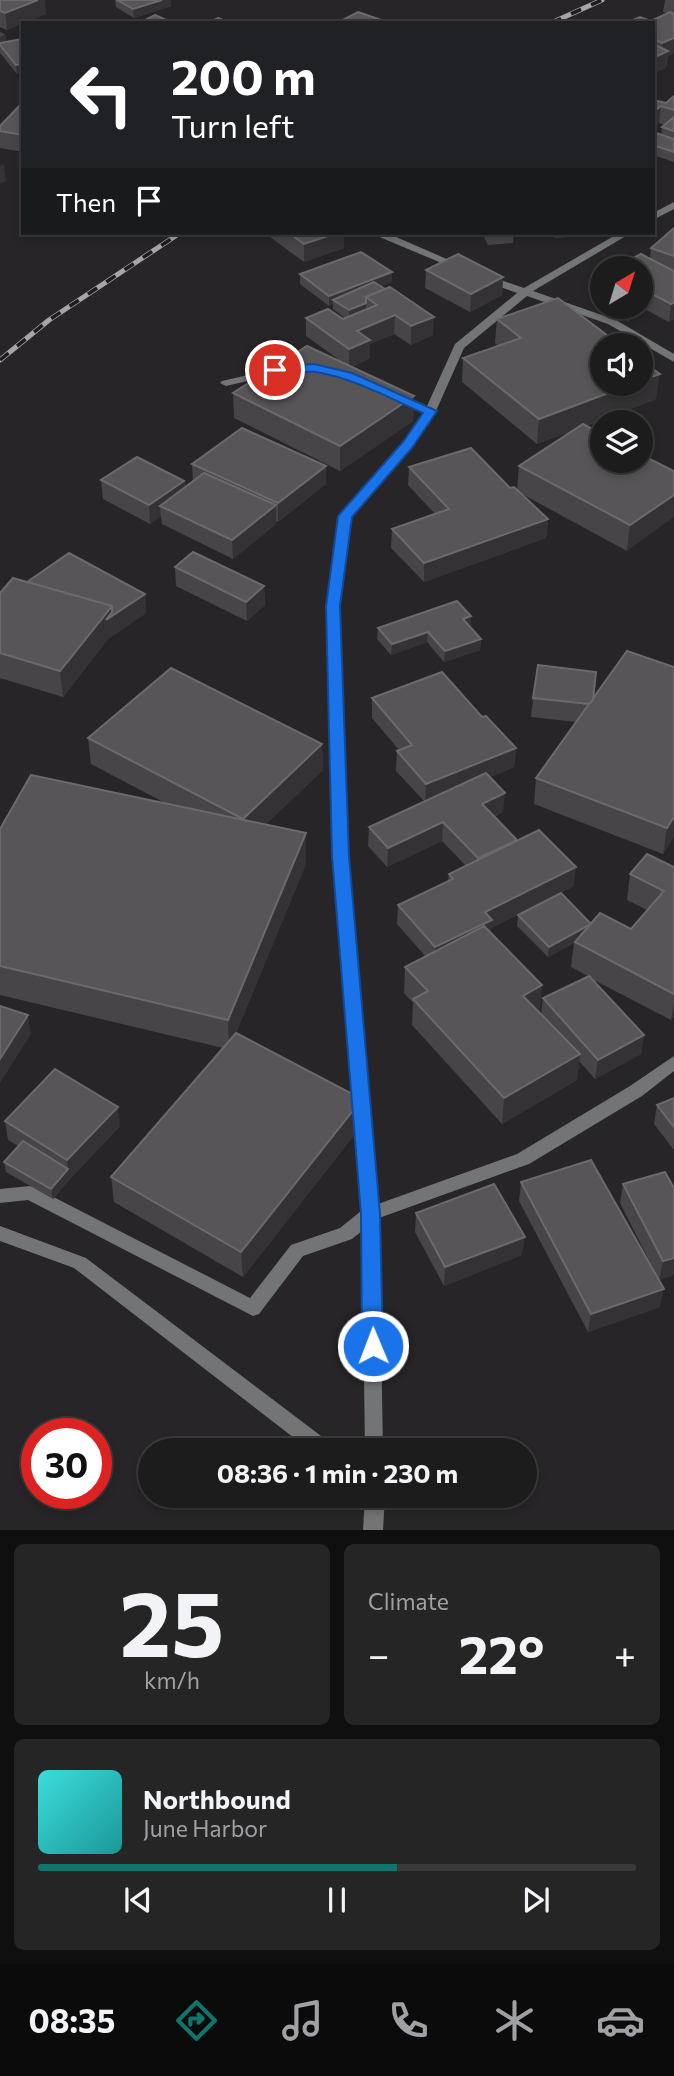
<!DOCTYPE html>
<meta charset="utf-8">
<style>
:root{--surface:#1d1c1d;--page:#252526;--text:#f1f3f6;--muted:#a0a1a4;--line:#3b3a3b;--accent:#0f766e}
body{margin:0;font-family:Commissioner,sans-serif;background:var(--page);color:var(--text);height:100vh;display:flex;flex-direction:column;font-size:26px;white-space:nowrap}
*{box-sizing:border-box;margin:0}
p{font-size:23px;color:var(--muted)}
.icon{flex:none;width:38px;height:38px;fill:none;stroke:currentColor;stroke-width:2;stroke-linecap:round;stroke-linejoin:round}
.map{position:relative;height:1530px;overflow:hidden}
.drawer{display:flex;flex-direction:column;gap:14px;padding:14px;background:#100f10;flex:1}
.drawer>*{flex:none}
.hud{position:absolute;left:21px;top:21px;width:634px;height:214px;border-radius:0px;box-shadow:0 4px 10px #0003,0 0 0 2px var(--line);background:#202124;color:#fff;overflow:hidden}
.needle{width:46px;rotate:38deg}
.tools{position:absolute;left:590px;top:256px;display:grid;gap:14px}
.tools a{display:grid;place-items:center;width:63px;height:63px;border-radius:50%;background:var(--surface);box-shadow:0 4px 10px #0003,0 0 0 2px var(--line);font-size:35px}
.speed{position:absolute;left:21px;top:1418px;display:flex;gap:14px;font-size:35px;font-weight:700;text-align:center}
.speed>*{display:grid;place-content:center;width:91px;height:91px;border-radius:50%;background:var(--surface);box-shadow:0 4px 10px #0003,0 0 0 2px var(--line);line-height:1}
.speed .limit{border:10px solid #d22;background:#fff;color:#111}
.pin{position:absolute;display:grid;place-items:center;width:60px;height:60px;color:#fff;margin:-30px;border:4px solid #fff;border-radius:50%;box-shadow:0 2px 7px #0007}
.me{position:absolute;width:77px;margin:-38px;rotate:359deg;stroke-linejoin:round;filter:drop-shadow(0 0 5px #0008)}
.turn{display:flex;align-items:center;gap:24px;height:147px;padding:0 35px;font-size:32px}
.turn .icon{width:91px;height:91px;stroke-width:2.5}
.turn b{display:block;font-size:49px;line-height:60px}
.then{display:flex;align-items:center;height:66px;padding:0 35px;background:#0003;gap:14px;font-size:26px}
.big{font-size:52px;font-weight:700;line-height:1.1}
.drawer .widget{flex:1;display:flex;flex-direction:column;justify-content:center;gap:10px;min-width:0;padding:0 24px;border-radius:10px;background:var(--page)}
.drawer .dial{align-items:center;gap:0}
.dial b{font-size:91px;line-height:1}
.song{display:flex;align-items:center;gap:21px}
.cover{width:84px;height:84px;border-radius:10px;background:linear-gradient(135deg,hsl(180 70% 55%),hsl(180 70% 35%))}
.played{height:7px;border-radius:4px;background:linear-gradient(90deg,var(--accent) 60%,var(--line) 60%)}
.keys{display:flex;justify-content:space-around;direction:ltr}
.heat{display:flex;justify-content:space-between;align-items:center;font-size:38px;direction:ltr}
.drawer .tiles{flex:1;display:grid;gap:14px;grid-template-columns:1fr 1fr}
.widget:last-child{grid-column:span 2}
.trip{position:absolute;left:138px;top:1438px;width:399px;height:70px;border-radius:35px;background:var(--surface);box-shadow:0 4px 10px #0003,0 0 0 2px var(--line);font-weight:700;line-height:70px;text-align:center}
.tab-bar{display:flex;height:112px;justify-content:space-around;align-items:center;background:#0c0b0c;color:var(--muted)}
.tab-bar .icon{width:49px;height:49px}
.tab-bar .selected{color:var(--accent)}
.tab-bar b{font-size:32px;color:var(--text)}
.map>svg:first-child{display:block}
</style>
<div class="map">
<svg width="674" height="1530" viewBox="0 0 674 1530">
<rect width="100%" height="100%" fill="#272527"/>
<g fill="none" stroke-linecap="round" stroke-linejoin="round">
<g fill="#727475" fill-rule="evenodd">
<polygon points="674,202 674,209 653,220 653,213"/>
<polygon points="377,233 387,233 465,267 460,270 456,269 377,236"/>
<polygon points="619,233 631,233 533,291 616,320 674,354 674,362 608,324 527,296 464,348 436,411 414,445 351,517 339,606 347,856 378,1204 517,1154 630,1086 674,1056 674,1071 642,1096 529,1164 379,1218 383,1451 365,1451 362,1231 352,1239 303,1256 259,1314 253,1316 28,1200 0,1203 0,1189 30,1186 36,1188 250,1298 291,1245 340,1228 361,1211 333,856 327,606 339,516 403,443 423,412 392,399 392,395 400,395 427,406 455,344 517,293 481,280 481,276 489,276 524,288"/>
<polygon points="283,367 289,370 287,372 226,386 220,383 222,381"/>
<polygon points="0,1226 86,1258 333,1445 335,1451 311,1451 74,1268 0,1241"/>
<polygon points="365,1496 385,1496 383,1530 363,1530"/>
</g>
<g stroke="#a7a5a7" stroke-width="5">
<g id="rail">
<polyline points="551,23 602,0"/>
<polyline points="0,360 49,320 180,233"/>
</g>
</g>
<use href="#rail" stroke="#1e1b1d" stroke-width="3.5" stroke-dasharray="11" stroke-linecap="butt"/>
</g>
<g fill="#484548">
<polygon points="0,0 46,14 7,30 0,27"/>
<polygon points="115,0 171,0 171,6 134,18 116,7"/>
<polygon points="665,0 674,0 674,53 668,56 666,68 653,73 653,23 651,21 667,13 663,12"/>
<polygon points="0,32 5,34 6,42 22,39 17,74 0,53"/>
<polygon points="674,96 674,162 653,155 653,132 661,135 662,127 665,125 659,123 653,100 666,103"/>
<polygon points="23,102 23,152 0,148 0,126"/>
<polygon points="674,228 674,319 669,322 639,306 640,306 640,268 650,259 651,248"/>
<polygon points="270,233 344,233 344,248 304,262 270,237"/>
<polygon points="482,233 514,233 513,243 488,245"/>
<polygon points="552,233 582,233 582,236 555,238"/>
<polygon points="426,270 503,277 502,295 470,312 425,288"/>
<polygon points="392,272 392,282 381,286 433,335 411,345 394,334 370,344 370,358 351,367 414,396 413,421 340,471 234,418 233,393 345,364 306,336 306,318 343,319 345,318 333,309 333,304 329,306 300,284 300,274"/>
<polygon points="497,319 656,399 586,426 640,460 627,551 520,493 548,519 546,538 424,582 391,548 392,529 435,514 408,485 409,467 517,490 519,466 574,430 537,444 462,382 463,358 498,346 495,343"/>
<polygon points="192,464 326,484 278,522 276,521 276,524 233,559 162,524 161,516 150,524 103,499 101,480 184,481 185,487 193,481"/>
<polygon points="175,567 264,586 265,605 247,621 176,586"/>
<polygon points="27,582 145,594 146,613 108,639 63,697 0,678 0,593"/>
<polygon points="471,616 470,627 481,639 480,650 444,662 427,642 391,655 377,639 378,628"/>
<polygon points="674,667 674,836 663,854 534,804 536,778 576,722 531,717 533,698 593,700"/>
<polygon points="372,698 482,717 516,748 514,767 490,777 503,812 494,817 517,840 517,841 574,886 491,928 491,933 541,1014 543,998 588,976 571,967 574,943 548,957 517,926 518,915 631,929 647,910 627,900 630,874 674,867 674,1017 671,1020 590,978 644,1035 641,1054 595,1079 579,1061 577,1080 502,1124 412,1025 413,1003 404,993 405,967 425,956 397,924 398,905 448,881 449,874 466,866 442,841 387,867 368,846 369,827 424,801 396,771 397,751 399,750 372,718"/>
<polygon points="88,738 322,744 323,770 265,825 306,833 306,864 236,1033 362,1125 243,1277 114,1202 111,1177 223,1048 0,995 0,829 165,803 91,764"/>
<polygon points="674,1098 674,1150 654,1124 657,1105"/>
<polygon points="5,1121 120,1126 70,1179 53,1199 6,1172 4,1162 18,1146 8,1140"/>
<polygon points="521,1182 660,1307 588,1332 519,1201"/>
<polygon points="623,1184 674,1188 674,1275 659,1280 620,1203"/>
<polygon points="416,1213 522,1255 444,1286 415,1232"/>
</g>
<g fill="#343234">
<polygon points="38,0 45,0 46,14 7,30 5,13"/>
<polygon points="162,0 171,0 171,6 134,18 133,9"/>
<polygon points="5,34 7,43 0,45 0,37"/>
<polygon points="674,38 674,53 668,56 666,68 653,73 653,58 661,54 662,43"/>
<polygon points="23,64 23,73 17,74 16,65"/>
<polygon points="661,106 659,123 653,128 653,112"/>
<polygon points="4,164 6,181 0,184 0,166"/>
<polygon points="333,233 344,233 344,248 304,262 304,244"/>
<polygon points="392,272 392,282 337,303 333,300 333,304 329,306 329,296"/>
<polygon points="503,277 502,295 470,312 471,294"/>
<polygon points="366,303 366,313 349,320 349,310"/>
<polygon points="674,303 674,319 669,322 671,304"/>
<polygon points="395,315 394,334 370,344 370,358 349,367 349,349 357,331"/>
<polygon points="434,317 433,335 411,345 411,326"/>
<polygon points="660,374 656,399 537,444 539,419 635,383 640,383 640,381"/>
<polygon points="414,396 413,421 340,471 340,446"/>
<polygon points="326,466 326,484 278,522 278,503"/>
<polygon points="184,481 186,500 160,506 161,516 150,524 149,505"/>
<polygon points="674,495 674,517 627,551 630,525"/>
<polygon points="276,505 276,524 233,559 232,540"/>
<polygon points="548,519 546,538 424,582 424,563"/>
<polygon points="264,586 265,605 247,621 246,602"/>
<polygon points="145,594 146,613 108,639 63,697 60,671 112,606"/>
<polygon points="471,616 471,627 463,629 463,619"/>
<polygon points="428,632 427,642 391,655 392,644"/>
<polygon points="481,639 480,650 444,662 445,651"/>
<polygon points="322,744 323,770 244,845 243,819"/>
<polygon points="516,748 514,767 425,804 426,784"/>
<polygon points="505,793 503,812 480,823 482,804"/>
<polygon points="674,817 674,836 663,854 667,828"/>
<polygon points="443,822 442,841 387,867 388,848"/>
<polygon points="306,833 306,864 229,1050 228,1020"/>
<polygon points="517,840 515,859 477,878 478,858"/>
<polygon points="576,867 574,886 491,928 491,939 434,966 435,947 485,912"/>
<polygon points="591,924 590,934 548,957 549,947"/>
<polygon points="542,985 540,1011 521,1022 523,996"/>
<polygon points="674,1003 674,1017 671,1020"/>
<polygon points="28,1015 31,1034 0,1083 0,1059"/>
<polygon points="644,1035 641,1054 595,1079 598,1060"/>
<polygon points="580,1054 577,1080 502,1124 504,1098"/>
<polygon points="362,1099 362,1125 243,1277 241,1252"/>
<polygon points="118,1107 120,1126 70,1179 53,1199 51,1189 68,1169 67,1160"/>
<polygon points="525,1237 522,1255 444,1286 445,1267"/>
<polygon points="674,1258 674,1275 659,1280 663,1261"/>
<polygon points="664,1289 660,1307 588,1332 591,1314"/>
</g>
<g fill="#585558" stroke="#6c696c" stroke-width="2">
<polygon points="0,0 38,0 5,13 0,11"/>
<polygon points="117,0 162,0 133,9"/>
<polygon points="358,12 390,23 337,23"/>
<polygon points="670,12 674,14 674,38 662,43 653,39 653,23 626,23 640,17 651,21"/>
<polygon points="155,15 173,23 139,23"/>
<polygon points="218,18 230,23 208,23"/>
<polygon points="22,39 23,64 16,65 0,45 0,43"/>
<polygon points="653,44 668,51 653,58"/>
<polygon points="674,96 674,110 661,106 653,112 653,100 666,103"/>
<polygon points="23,102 23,135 0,131 0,126"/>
<polygon points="674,117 674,131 662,127"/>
<polygon points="653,132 674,139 674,152 653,145"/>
<polygon points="674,228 674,256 651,248"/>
<polygon points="289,233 337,233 304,244"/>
<polygon points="361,252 392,272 329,296 300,274"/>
<polygon points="458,254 503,277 471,294 426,270"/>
<polygon points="641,254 674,271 674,303 671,304 640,288 640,268 614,268"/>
<polygon points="374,282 385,289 366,297 366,303 349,310 333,300"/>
<polygon points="390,287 434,317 411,326 395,315 357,331 370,340 349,349 306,318 328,309 343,319 377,305 366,297"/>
<polygon points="558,298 620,345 602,345 602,383 635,383 539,419 463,358 521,338 497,319"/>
<polygon points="307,346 414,396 340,446 233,393"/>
<polygon points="640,360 660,374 640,381"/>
<polygon points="583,424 602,434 602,460 640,460 640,454 674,471 674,495 630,525 519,466"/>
<polygon points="242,428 326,466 278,503 192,464"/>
<polygon points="471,448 510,488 514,487 548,519 424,563 392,529 449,509 409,467"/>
<polygon points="137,457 184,481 149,505 101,480"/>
<polygon points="204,473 276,505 232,540 160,506"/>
<polygon points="193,552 264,586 246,602 175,567"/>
<polygon points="69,553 145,594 106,620 112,612 112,606 27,582"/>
<polygon points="13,578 112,606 60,671 0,653 0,593"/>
<polygon points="457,601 471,616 463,619 481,639 445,651 428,632 392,644 378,628"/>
<polygon points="627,651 674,667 674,817 667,828 536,778"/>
<polygon points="538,665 596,672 593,700 589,704 533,698"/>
<polygon points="171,668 322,744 243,819 88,738"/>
<polygon points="442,672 482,717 486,716 516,748 426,784 397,751 412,745 372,698"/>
<polygon points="486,773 505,793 482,804 517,840 478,858 443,822 388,848 369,827"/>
<polygon points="31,775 306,833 228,1020 0,966 0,829"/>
<polygon points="539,830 576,867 485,912 492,920 435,947 398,905 453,879 449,874"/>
<polygon points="647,854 674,867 674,994 575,942 600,913 631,929 664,891 630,874"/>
<polygon points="561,893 591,924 549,947 518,915"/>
<polygon points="484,926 542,985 523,996 580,1054 504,1098 413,999 428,991 405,967"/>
<polygon points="589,976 644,1035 598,1060 543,998"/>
<polygon points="0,1006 28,1015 0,1059"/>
<polygon points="236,1033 362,1099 241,1252 111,1177"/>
<polygon points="55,1069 118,1107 67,1160 5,1121"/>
<polygon points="674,1098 674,1127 657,1105"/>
<polygon points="23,1141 68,1169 51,1189 4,1162"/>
<polygon points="591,1160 664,1289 591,1314 521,1182"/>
<polygon points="665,1172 674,1188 674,1258 663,1261 623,1184"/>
<polygon points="494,1184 525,1237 445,1267 416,1213"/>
</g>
<path fill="#1a73e8" stroke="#114b97" stroke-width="2" d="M314,364L352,373L437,411L412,448L352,517L340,606L349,856L380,1214L383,1346L380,1352L373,1355L365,1352L362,1346L361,1214L332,856L326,606L338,516L403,442L423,413C389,398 353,378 316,372C302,370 280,379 269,370L275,366Z"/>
</svg>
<div class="tools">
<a><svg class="needle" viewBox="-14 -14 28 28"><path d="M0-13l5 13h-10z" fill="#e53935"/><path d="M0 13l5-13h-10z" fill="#a0a1a4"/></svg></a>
<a><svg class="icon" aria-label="sound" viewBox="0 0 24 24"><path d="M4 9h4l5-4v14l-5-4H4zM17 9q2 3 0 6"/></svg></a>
<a><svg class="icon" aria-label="layers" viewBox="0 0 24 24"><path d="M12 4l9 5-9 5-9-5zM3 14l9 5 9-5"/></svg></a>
</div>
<div class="speed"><div class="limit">30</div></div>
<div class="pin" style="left:275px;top:370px;background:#d93025"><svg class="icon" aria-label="arrive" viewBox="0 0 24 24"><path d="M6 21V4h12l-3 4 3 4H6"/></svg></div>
<svg class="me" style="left:373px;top:1346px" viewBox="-20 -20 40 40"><circle r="17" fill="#1a73e8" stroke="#fff" stroke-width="3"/><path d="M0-11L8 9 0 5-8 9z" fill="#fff"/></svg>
<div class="trip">08:36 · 1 min · 230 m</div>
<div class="hud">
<div class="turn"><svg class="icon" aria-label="left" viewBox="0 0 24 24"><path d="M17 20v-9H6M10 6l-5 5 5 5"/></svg><div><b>200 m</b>Turn left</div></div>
<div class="then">Then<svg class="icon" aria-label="arrive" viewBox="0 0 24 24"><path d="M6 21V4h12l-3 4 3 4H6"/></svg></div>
</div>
</div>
<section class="drawer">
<div class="tiles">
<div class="widget dial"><b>25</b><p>km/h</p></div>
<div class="widget"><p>Climate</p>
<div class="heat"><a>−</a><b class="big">22°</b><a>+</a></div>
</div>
<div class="widget">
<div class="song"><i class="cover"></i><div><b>Northbound</b><p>June Harbor</p></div></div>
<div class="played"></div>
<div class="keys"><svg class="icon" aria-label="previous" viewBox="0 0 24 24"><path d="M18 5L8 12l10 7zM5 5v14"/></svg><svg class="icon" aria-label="pause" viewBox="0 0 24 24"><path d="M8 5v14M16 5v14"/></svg><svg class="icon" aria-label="next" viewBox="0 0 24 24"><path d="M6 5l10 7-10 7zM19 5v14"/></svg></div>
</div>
</div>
</section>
<nav class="tab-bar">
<b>08:35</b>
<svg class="icon selected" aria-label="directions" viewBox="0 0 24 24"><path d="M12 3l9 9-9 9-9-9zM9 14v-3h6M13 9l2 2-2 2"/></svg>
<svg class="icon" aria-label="music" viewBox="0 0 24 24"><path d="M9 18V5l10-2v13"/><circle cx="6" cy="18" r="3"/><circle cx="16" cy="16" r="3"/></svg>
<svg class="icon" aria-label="phone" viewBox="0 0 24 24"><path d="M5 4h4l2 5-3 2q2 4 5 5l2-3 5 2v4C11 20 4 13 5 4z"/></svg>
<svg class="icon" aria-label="climate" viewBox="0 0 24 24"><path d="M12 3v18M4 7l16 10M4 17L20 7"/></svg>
<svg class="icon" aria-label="car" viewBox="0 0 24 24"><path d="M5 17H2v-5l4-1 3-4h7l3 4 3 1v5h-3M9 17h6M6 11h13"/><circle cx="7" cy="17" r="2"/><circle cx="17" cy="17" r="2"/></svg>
</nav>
